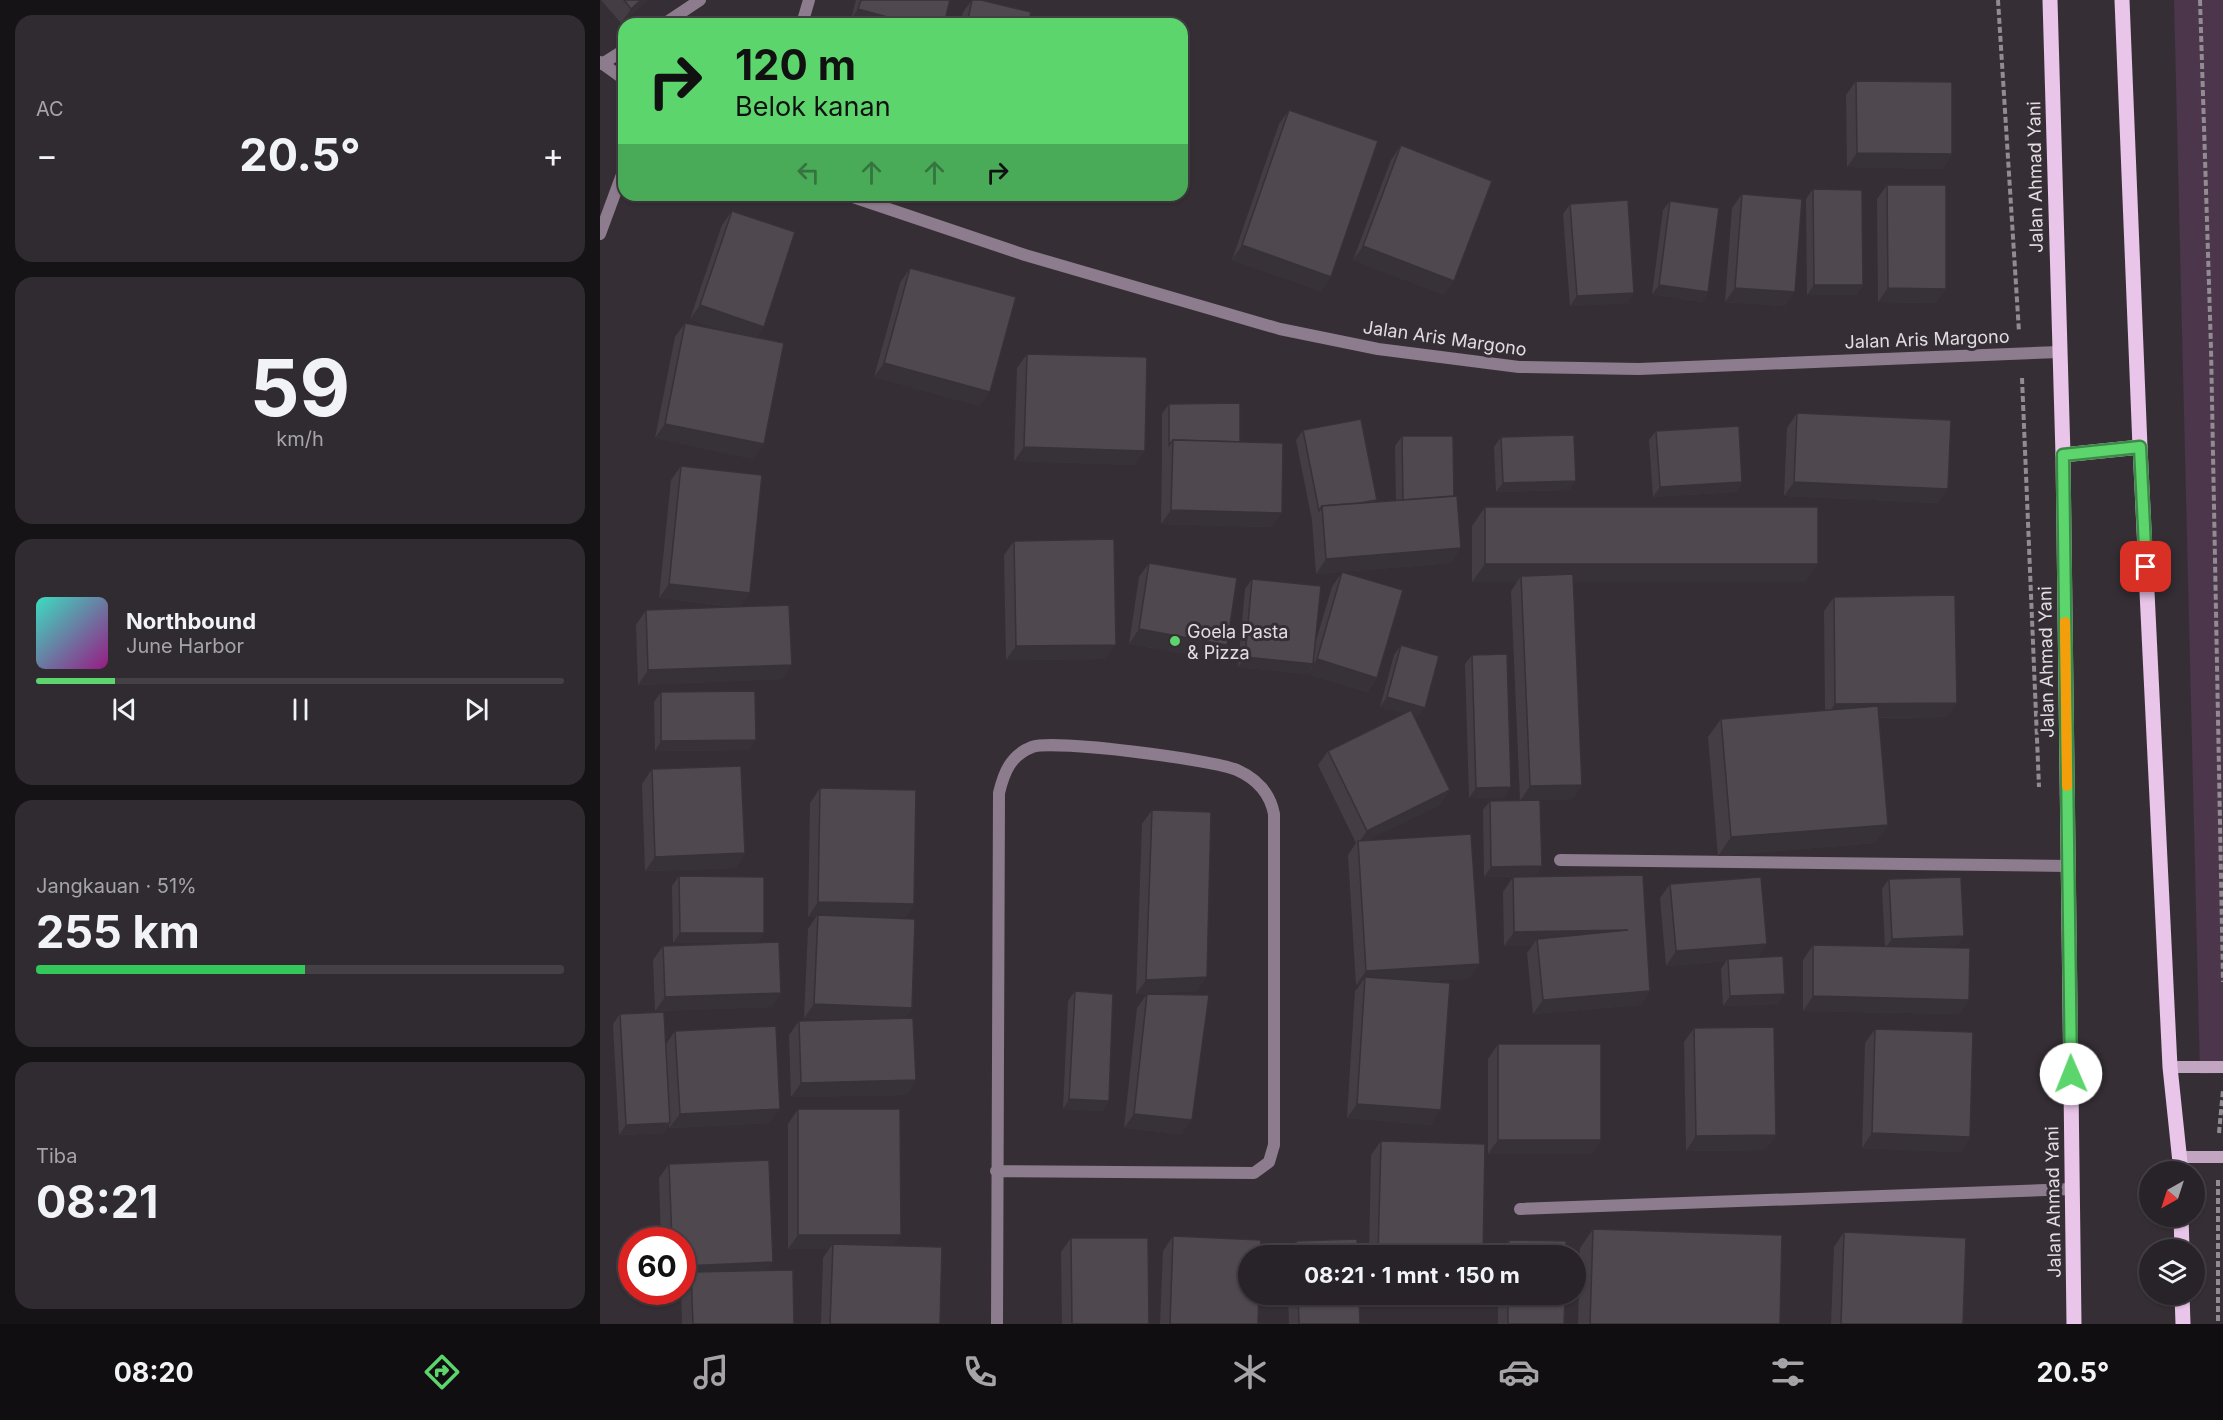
<!DOCTYPE html>
<html lang="id">
<meta charset="utf-8">
<style>
:root{--surface:#282328;--page:#302b30;--text:#f1f3f6;--muted:#a5a4a8;--line:#444045;--accent:#5cd56d}
body{margin:0;font-family:Inter,sans-serif;background:var(--page);color:var(--text);height:100vh;display:flex;flex-direction:column;font-size:22px;white-space:nowrap}
*{box-sizing:border-box;margin:0}
p{font-size:20px;color:var(--muted)}
.icon{flex:none;width:33px;height:33px;fill:none;stroke:currentColor;stroke-width:2;stroke-linecap:round;stroke-linejoin:round}
.map{position:relative;flex:1;overflow:hidden}
.sheet{display:flex;flex-direction:column;gap:15px;padding:15px;background:#161316;width:600px}
.sheet>*{flex:none}
.banner{position:absolute;left:18px;top:18px;width:570px;height:183px;border-radius:18px;box-shadow:0 2px 4px #0004,0 0 0 2px var(--line);background:#5cd56d;color:#111;overflow:hidden}
.needle{width:39px;rotate:219deg}
.controls{position:absolute;left:1539px;top:1161px;display:grid;gap:12px}
.controls a{display:grid;place-items:center;width:66px;height:66px;border-radius:50%;background:var(--surface);box-shadow:0 2px 4px #0004,0 0 0 2px var(--line);font-size:30px}
.speed{position:absolute;left:18px;top:1227px;display:flex;gap:12px;font-size:30px;font-weight:700;text-align:center}
.speed>*{display:grid;place-content:center;width:78px;height:78px;border-radius:50%;background:var(--surface);box-shadow:0 2px 4px #0004,0 0 0 2px var(--line);line-height:1}
.speed .limit{border:9px solid #d22;background:#fff;color:#111}
.pin{position:absolute;display:grid;place-items:center;width:51px;height:51px;color:#fff;margin:-26px;border-radius:12px;box-shadow:0 3px 9px #0006}
.me{position:absolute;width:66px;margin:-33px;rotate:359deg;stroke-linejoin:round;filter:drop-shadow(0 0 4px #0008)}
.turn{display:flex;align-items:center;gap:21px;height:126px;padding:0 18px;font-size:27px}
.turn .icon{width:78px;height:78px;stroke-width:2.5}
.turn b{display:block;font-size:42px;line-height:51px}
.lanes{display:flex;align-items:center;height:57px;padding:0 18px;background:#0003;justify-content:center;gap:30px;direction:ltr}
.lanes .off{opacity:.35}
.big{font-size:45px;font-weight:700;line-height:1.1}
.sheet .tile{flex:1;display:flex;flex-direction:column;justify-content:center;gap:9px;min-width:0;padding:0 21px;border-radius:18px;background:var(--page)}
.sheet .dial{align-items:center;gap:0}
.dial b{font-size:78px;line-height:1}
.song{display:flex;align-items:center;gap:18px}
.cover{width:72px;height:72px;border-radius:9px;background:linear-gradient(135deg,hsl(170 70% 55%),hsl(310 70% 35%))}
.played{height:6px;border-radius:3px;background:linear-gradient(90deg,var(--accent) 15%,var(--line) 15%)}
.keys{display:flex;justify-content:space-around;direction:ltr}
.heat{display:flex;justify-content:space-between;align-items:center;font-size:33px;direction:ltr}
.charge{height:9px;border-radius:4px;background:linear-gradient(90deg,#34c759 51%,var(--line) 0)}
.trip{position:absolute;left:638px;top:1245px;width:348px;height:60px;border-radius:30px;background:var(--surface);box-shadow:0 2px 4px #0004,0 0 0 2px var(--line);font-weight:700;line-height:60px;text-align:center}
.menu{display:flex;height:96px;justify-content:space-around;align-items:center;background:#100e10;color:var(--muted)}
.menu .icon{width:42px;height:42px}
.menu .on{color:var(--accent)}
.menu b{font-size:27px;color:var(--text)}
main{display:flex;flex:1;min-height:0}
.map>svg:first-child{display:block}
</style>
<main>
<section class="sheet">
<div class="tile"><p>AC</p>
<div class="heat"><a>−</a><b class="big">20.5°</b><a>+</a></div>
</div>
<div class="tile dial"><b>59</b><p>km/h</p></div>
<div class="tile">
<div class="song"><i class="cover"></i><div><b>Northbound</b><p>June Harbor</p></div></div>
<div class="played"></div>
<div class="keys"><svg class="icon" aria-label="previous" viewBox="0 0 24 24"><path d="M18 5L8 12l10 7zM5 5v14"/></svg><svg class="icon" aria-label="pause" viewBox="0 0 24 24"><path d="M8 5v14M16 5v14"/></svg><svg class="icon" aria-label="next" viewBox="0 0 24 24"><path d="M6 5l10 7-10 7zM19 5v14"/></svg></div>
</div>
<div class="tile"><p>Jangkauan · 51%</p><b class="big">255 km</b><div class="charge"></div></div>
<div class="tile"><p>Tiba</p><b class="big">08:21</b></div>
</section>
<div class="map">
<svg width="1623" height="1324" viewBox="0 0 1623 1324">
<rect width="100%" height="100%" fill="#352f35"/>
<polygon fill="#4b364b" points="1574,0 1623,0 1623,1073 1600,1074"/>
<g fill="none" stroke-linecap="round" stroke-linejoin="round">
<g stroke="#918c91" stroke-width="4" stroke-dasharray="6 3" stroke-linecap="butt">
<polyline points="1398,0 1419,332"/>
<polyline points="1600,0 1611,348 1623,982"/>
<polyline points="1422,378 1439,787"/>
<polyline points="1619,1133 1623,1090"/>
<polyline points="1618,1180 1618,1324"/>
</g>
<g stroke="#8d7c8d" stroke-width="12">
<polyline points="64,24 100,0"/>
<polyline points="202,24 209,0"/>
<polyline points="0,62 24,79"/>
<polyline points="2,64 24,50"/>
<polyline points="247,195 425,255 680,329 778,349 919,367 1039,369 1459,352"/>
<polyline points="0,234 24,169"/>
<polyline points="960,860 1468,866"/>
<path d="M396,1171L654,1173L669,1162L674,1145V814C670,793 657,779 637,770C615,760 454,739 432,747C411,755 404,772 399,793L397,1324"/>
<polyline points="920,1209 1473,1189"/>
</g>
<g stroke="#c1a5c1" stroke-width="12">
<polyline points="1570,1067 1623,1067"/>
<polyline points="1581,1157 1623,1157"/>
</g>
<g stroke="#e9c5e9" stroke-width="15">
<polyline points="1450,0 1463,455 1474,1324"/>
<polyline points="1522,0 1540,447 1570,1067 1581,1172"/>
<polyline points="1463,455 1540,447"/>
<polyline points="1581,1216 1582,1250"/>
<polyline points="1582,1294 1583,1324"/>
</g>
</g>
<g fill="#443e44">
<polygon points="1,0 48,0 21,23"/>
<polygon points="256,0 350,0 251,19"/>
<polygon points="372,0 381,0 428,24 360,24 363,12"/>
<polygon points="1256,81 1352,154 1342,169 1247,167 1246,95"/>
<polygon points="689,110 731,277 721,291 632,260 679,124"/>
<polygon points="801,145 844,295 753,260 791,160"/>
<polygon points="1287,185 1346,289 1335,303 1278,302 1277,199"/>
<polygon points="1213,189 1263,285 1256,295 1207,295 1206,199"/>
<polygon points="1142,194 1185,306 1125,302 1132,208"/>
<polygon points="1070,201 1108,292 1102,302 1052,294 1063,210"/>
<polygon points="970,204 1028,303 970,306 963,214"/>
<polygon points="132,211 164,327 156,338 154,459 55,438 75,337 85,323 122,330 90,319 122,225"/>
<polygon points="310,268 380,406 274,377 300,283"/>
<polygon points="427,354 535,465 414,461 417,368"/>
<polygon points="569,404 640,442 672,527 561,524 562,454 562,414"/>
<polygon points="1197,413 1338,503 1184,496 1187,428"/>
<polygon points="703,430 776,502 796,500 795,446 802,436 851,563 716,574 712,520 696,440"/>
<polygon points="1056,431 1142,482 1136,492 1053,497 1049,440"/>
<polygon points="901,437 976,481 969,490 896,492 894,447"/>
<polygon points="81,466 140,607 182,679 38,685 36,625 46,610 137,607 59,598 71,480"/>
<polygon points="885,507 1218,564 1205,582 973,582 982,785 972,799 940,800 942,866 935,876 884,877 883,810 890,801 920,800 911,591 917,582 872,582 872,526"/>
<polygon points="414,541 506,659 406,660 404,555"/>
<polygon points="549,563 627,645 617,659 529,644 539,577"/>
<polygon points="742,572 777,678 767,692 707,674 638,667 645,589 652,579 715,644 732,587"/>
<polygon points="1234,597 1347,717 1279,718 1288,825 1275,843 1118,856 1108,737 1121,719 1225,710 1224,611"/>
<polygon points="801,645 818,717 814,716 840,805 767,840 870,979 824,981 831,1125 747,1118 755,991 760,985 756,985 748,855 756,843 718,765 728,751 804,713 780,707 794,655"/>
<polygon points="872,655 911,787 904,797 869,798 865,664"/>
<polygon points="61,692 149,750 55,751 54,702"/>
<polygon points="52,769 145,853 135,868 45,871 42,784"/>
<polygon points="220,788 314,904 304,919 312,1008 304,1018 316,1080 306,1095 191,1097 189,1035 199,1021 244,1020 204,1018 208,929 216,917 208,917 210,803"/>
<polygon points="552,810 597,991 536,994 542,824"/>
<polygon points="79,876 164,933 157,943 181,993 171,1007 55,1011 53,960 63,946 142,943 73,943 72,886"/>
<polygon points="913,877 1050,991 1040,1005 933,1014 927,953 932,946 904,946 903,892"/>
<polygon points="1289,879 1357,946 1326,947 1369,1000 1359,1014 1203,1011 1203,960 1213,945 1285,947 1282,889"/>
<polygon points="1070,884 1158,957 1178,1004 1123,1006 1121,969 1126,961 1066,966 1060,898"/>
<polygon points="475,991 509,1101 502,1111 463,1109 468,1001"/>
<polygon points="547,994 582,1134 524,1128 537,1008"/>
<polygon points="20,1014 66,1044 75,1031 170,1123 69,1128 69,1124 63,1133 19,1135 13,1024"/>
<polygon points="1094,1028 1176,1135 1165,1150 1086,1151 1084,1042"/>
<polygon points="1275,1029 1370,1137 1360,1152 1262,1148 1265,1043"/>
<polygon points="898,1044 1001,1140 991,1154 888,1154 888,1059"/>
<polygon points="198,1109 293,1246 340,1324 221,1324 223,1258 229,1249 188,1249 188,1124"/>
<polygon points="781,1141 883,1256 769,1256 771,1155"/>
<polygon points="69,1164 173,1262 167,1270 194,1324 82,1324 81,1292 82,1292 82,1285 86,1279 82,1280 82,1240 61,1240 59,1178"/>
<polygon points="993,1229 1180,1324 978,1324 980,1248"/>
<polygon points="1244,1232 1363,1324 1231,1324 1234,1247"/>
<polygon points="573,1236 658,1324 560,1324 563,1251"/>
<polygon points="471,1238 549,1324 462,1324 461,1252"/>
<polygon points="909,1240 966,1256 899,1256 899,1254"/>
<polygon points="696,1241 758,1256 686,1256"/>
<polygon points="688,1294 759,1294 760,1324 689,1324"/>
<polygon points="898,1294 965,1294 964,1324 898,1324"/>
</g>
<g fill="#373237">
<polygon points="41,0 48,0 21,23 31,9"/>
<polygon points="258,9 313,24 270,24 251,19"/>
<polygon points="1257,153 1352,154 1342,169 1247,167"/>
<polygon points="642,245 731,277 721,291 632,260"/>
<polygon points="763,246 854,281 844,295 753,260"/>
<polygon points="1059,285 1108,292 1102,302 1052,294"/>
<polygon points="1214,285 1263,285 1256,295 1207,295"/>
<polygon points="1135,288 1195,292 1185,306 1125,302"/>
<polygon points="1288,288 1346,289 1335,303 1278,302"/>
<polygon points="1034,293 1028,303 970,306 977,296"/>
<polygon points="100,305 164,327 154,341 90,319"/>
<polygon points="284,363 390,392 380,406 274,377"/>
<polygon points="65,424 164,444 154,459 55,438"/>
<polygon points="424,447 545,451 535,465 414,461"/>
<polygon points="976,481 969,490 896,492 903,483"/>
<polygon points="1142,482 1136,492 1053,497 1060,487"/>
<polygon points="1194,482 1348,489 1338,503 1184,496"/>
<polygon points="571,510 682,513 672,527 561,524"/>
<polygon points="861,548 851,563 716,574 726,559"/>
<polygon points="885,564 1218,564 1205,582 921,582 921,576 917,582 872,582"/>
<polygon points="69,584 150,593 140,607 59,598"/>
<polygon points="539,629 627,645 617,659 529,644"/>
<polygon points="516,645 506,659 406,660 416,646"/>
<polygon points="645,657 713,664 707,674 638,667"/>
<polygon points="717,659 777,678 767,692 707,674"/>
<polygon points="192,665 182,679 38,685 48,670"/>
<polygon points="787,697 825,708 818,717 780,707"/>
<polygon points="1357,703 1347,717 1225,718 1235,704"/>
<polygon points="156,740 149,750 55,751 61,741"/>
<polygon points="982,785 972,799 920,801 930,786"/>
<polygon points="911,787 904,797 869,798 876,788"/>
<polygon points="850,790 840,805 757,845 767,831"/>
<polygon points="1288,825 1275,843 1118,856 1131,837"/>
<polygon points="145,853 135,868 45,871 55,857"/>
<polygon points="942,866 935,876 884,877 891,867"/>
<polygon points="218,902 314,904 304,919 218,915 216,917 208,917"/>
<polygon points="1028,930 937,939 932,946 904,946 914,932"/>
<polygon points="80,933 164,933 157,943 73,943"/>
<polygon points="1364,936 1357,946 1285,949 1292,939"/>
<polygon points="1167,944 1157,959 1128,959 1126,961 1066,966 1076,951"/>
<polygon points="880,964 870,979 765,985 765,977 760,985 756,985 766,971"/>
<polygon points="607,977 597,991 536,994 546,980"/>
<polygon points="1050,991 1040,1005 933,1014 943,1000"/>
<polygon points="181,993 171,1007 55,1011 65,997"/>
<polygon points="1185,994 1178,1004 1123,1006 1130,996"/>
<polygon points="1213,996 1369,1000 1359,1014 1203,1011"/>
<polygon points="214,1004 312,1008 302,1023 204,1018"/>
<polygon points="316,1080 306,1095 191,1097 201,1083"/>
<polygon points="469,1099 509,1101 502,1111 463,1109"/>
<polygon points="757,1104 841,1110 831,1125 747,1118"/>
<polygon points="180,1109 170,1123 69,1128 80,1114"/>
<polygon points="534,1114 592,1120 582,1134 524,1128"/>
<polygon points="70,1123 63,1133 19,1135 26,1125"/>
<polygon points="1272,1133 1370,1137 1360,1152 1262,1148"/>
<polygon points="1176,1135 1165,1150 1086,1151 1096,1136"/>
<polygon points="898,1140 1001,1140 991,1154 888,1154"/>
<polygon points="198,1235 301,1235 291,1250 233,1244 229,1249 188,1249"/>
<polygon points="173,1262 163,1277 91,1272 86,1279 82,1280 82,1266"/>
</g>
<g fill="#4f484f" stroke="#373237" stroke-width="1.5">
<polygon points="24,0 41,0 31,9"/>
<polygon points="261,0 350,0 344,24 313,24 258,9"/>
<polygon points="372,0 381,0 431,12 428,24 367,24"/>
<polygon points="1256,81 1352,82 1352,154 1257,153"/>
<polygon points="689,110 778,141 731,277 642,245"/>
<polygon points="801,145 892,181 854,281 763,246"/>
<polygon points="1287,185 1346,185 1346,289 1288,288"/>
<polygon points="1213,189 1262,190 1263,285 1214,285"/>
<polygon points="1142,194 1202,199 1195,292 1135,288"/>
<polygon points="1028,200 1034,293 977,296 970,204"/>
<polygon points="1070,201 1119,208 1108,292 1059,285"/>
<polygon points="132,211 195,232 164,327 100,305"/>
<polygon points="310,268 416,297 390,392 284,363"/>
<polygon points="85,323 184,343 164,444 65,424"/>
<polygon points="427,354 547,357 545,451 424,447"/>
<polygon points="640,403 640,442 573,440 569,445 569,404"/>
<polygon points="1197,413 1351,420 1348,489 1194,482"/>
<polygon points="761,419 777,500 760,503 722,506 719,511 703,430"/>
<polygon points="1139,426 1142,482 1060,487 1056,431"/>
<polygon points="974,435 976,481 903,483 901,437"/>
<polygon points="802,436 853,436 854,496 803,500"/>
<polygon points="573,440 683,443 682,513 571,510"/>
<polygon points="81,466 162,475 150,593 69,584"/>
<polygon points="857,496 861,548 726,559 722,506"/>
<rect x="885" y="507" width="333" height="57"/>
<polygon points="514,539 516,645 416,646 414,541"/>
<polygon points="549,563 637,578 627,645 539,629"/>
<polygon points="742,572 803,590 777,678 717,659"/>
<polygon points="973,574 982,785 930,786 921,576"/>
<polygon points="652,579 721,586 713,664 645,657"/>
<polygon points="1355,595 1357,703 1235,704 1234,597"/>
<polygon points="189,605 192,665 48,670 46,610"/>
<polygon points="801,645 839,656 825,708 787,697"/>
<polygon points="907,654 911,787 876,788 872,655"/>
<polygon points="155,691 156,740 61,741 61,692"/>
<polygon points="1278,706 1288,825 1131,837 1121,719"/>
<polygon points="811,710 850,790 767,831 728,751"/>
<polygon points="141,766 145,853 55,857 52,769"/>
<polygon points="220,788 316,790 314,904 218,902"/>
<polygon points="940,800 942,866 891,867 890,801"/>
<polygon points="552,810 611,812 607,977 546,980"/>
<polygon points="871,834 880,964 766,971 758,841"/>
<polygon points="1043,875 1050,991 943,1000 937,939 1028,930 914,932 913,877"/>
<polygon points="79,876 164,877 164,933 80,933"/>
<polygon points="1161,877 1167,944 1076,951 1070,884"/>
<polygon points="1361,877 1364,936 1292,939 1289,879"/>
<polygon points="218,915 315,919 312,1008 214,1004"/>
<polygon points="179,942 181,993 65,997 63,946"/>
<polygon points="1213,945 1370,948 1369,1000 1213,996"/>
<polygon points="1183,956 1185,994 1130,996 1128,959"/>
<polygon points="765,977 850,983 841,1110 757,1104"/>
<polygon points="475,991 513,994 509,1101 469,1099"/>
<polygon points="547,994 609,995 592,1120 534,1114"/>
<polygon points="64,1012 70,1123 26,1125 20,1014"/>
<polygon points="313,1018 316,1080 201,1083 199,1021"/>
<polygon points="176,1026 180,1109 80,1114 75,1031"/>
<polygon points="1174,1027 1176,1135 1096,1136 1094,1028"/>
<polygon points="1275,1029 1373,1032 1370,1137 1272,1133"/>
<rect x="898" y="1044" width="103" height="96"/>
<polygon points="198,1109 300,1109 301,1235 198,1235"/>
<polygon points="781,1141 885,1144 883,1256 778,1256"/>
<polygon points="169,1160 173,1262 82,1266 82,1240 72,1240 69,1164"/>
<polygon points="993,1229 1182,1235 1180,1324 990,1324"/>
<polygon points="1244,1232 1366,1238 1363,1324 1241,1324"/>
<polygon points="573,1236 661,1240 660,1256 648,1256 648,1294 659,1294 658,1324 570,1324"/>
<polygon points="471,1238 548,1238 549,1324 472,1324"/>
<polygon points="757,1239 758,1256 697,1256 696,1241"/>
<polygon points="909,1240 966,1241 966,1256 909,1256"/>
<polygon points="233,1244 342,1247 340,1324 230,1324"/>
<polygon points="193,1270 194,1324 93,1324 91,1272"/>
<polygon points="698,1294 759,1294 760,1324 699,1324"/>
<polygon points="908,1294 965,1294 964,1324 908,1324"/>
</g>
<g fill="none" stroke-linecap="round" stroke-linejoin="round">
<g stroke="#3c8a47" stroke-width="15">
<polyline id="route" points="1471,1074 1463,455 1540,447 1546,567"/>
</g>
<use href="#route" stroke="#5cd56d" stroke-width="10"/>
<polyline stroke="#f59e0b" stroke-width="10" points="1465,622 1467,786"/>
</g>
<circle fill="#5cd56d" stroke="#352f35" stroke-width="2" cx="575" cy="641" r="6"/>
<g text-anchor="middle" dominant-baseline="central" stroke-width="6" stroke-linejoin="round" paint-order="stroke">
<g font-size="18" fill="#e1dde1" stroke="#352f35">
<text transform="translate(1435 177) rotate(-91)">Jalan Ahmad Yani</text>
<text transform="translate(845 338) rotate(8)">Jalan Aris Margono</text>
<text transform="translate(1327 339) rotate(-2)">Jalan Aris Margono</text>
<text transform="translate(1446 662) rotate(-91)">Jalan Ahmad Yani</text>
<text transform="translate(1453 1202) rotate(-91)">Jalan Ahmad Yani</text>
</g>
<g font-size="18" fill="#e1dde1" stroke="#352f35" text-anchor="start">
<text x="587" y="631">Goela Pasta<tspan x="587" dy="21">&amp; Pizza</tspan></text>
</g>
</g>
</svg>
<div class="controls">
<a><svg class="needle" viewBox="-14 -14 28 28"><path d="M0-13l5 13h-10z" fill="#e53935"/><path d="M0 13l5-13h-10z" fill="#a5a4a8"/></svg></a>
<a><svg class="icon" aria-label="layers" viewBox="0 0 24 24"><path d="M12 4l9 5-9 5-9-5zM3 14l9 5 9-5"/></svg></a>
</div>
<div class="speed"><div class="limit">60</div></div>
<div class="pin" style="left:1546px;top:567px;background:#d93025"><svg class="icon" aria-label="arrive" viewBox="0 0 24 24"><path d="M6 21V4h12l-3 4 3 4H6"/></svg></div>
<svg class="me" style="left:1471px;top:1074px" viewBox="-20 -20 40 40"><circle r="19" fill="#fff"/><path d="M0-13L10 11 0 6-10 11z" fill="#5cd56d"/></svg>
<div class="trip">08:21 · 1 mnt · 150 m</div>
<div class="banner">
<div class="turn"><svg class="icon" aria-label="right" viewBox="0 0 24 24"><path d="M7 20v-9h11M14 6l5 5-5 5"/></svg><div><b>120 m</b>Belok kanan</div></div>
<div class="lanes"><svg class="icon off" aria-label="left" viewBox="0 0 24 24"><path d="M17 20v-9H6M10 6l-5 5 5 5"/></svg><svg class="icon off" aria-label="ahead" viewBox="0 0 24 24"><path d="M12 20V5M6 11l6-6 6 6"/></svg><svg class="icon off" aria-label="ahead" viewBox="0 0 24 24"><path d="M12 20V5M6 11l6-6 6 6"/></svg><svg class="icon" aria-label="right" viewBox="0 0 24 24"><path d="M7 20v-9h11M14 6l5 5-5 5"/></svg></div>
</div>
</div>
</main>
<nav class="menu">
<b>08:20</b>
<svg class="icon on" aria-label="directions" viewBox="0 0 24 24"><path d="M12 3l9 9-9 9-9-9zM9 14v-3h6M13 9l2 2-2 2"/></svg>
<svg class="icon" aria-label="music" viewBox="0 0 24 24"><path d="M9 18V5l10-2v13"/><circle cx="6" cy="18" r="3"/><circle cx="16" cy="16" r="3"/></svg>
<svg class="icon" aria-label="phone" viewBox="0 0 24 24"><path d="M5 4h4l2 5-3 2q2 4 5 5l2-3 5 2v4C11 20 4 13 5 4z"/></svg>
<svg class="icon" aria-label="climate" viewBox="0 0 24 24"><path d="M12 3v18M4 7l16 10M4 17L20 7"/></svg>
<svg class="icon" aria-label="car" viewBox="0 0 24 24"><path d="M5 17H2v-5l4-1 3-4h7l3 4 3 1v5h-3M9 17h6M6 11h13"/><circle cx="7" cy="17" r="2"/><circle cx="17" cy="17" r="2"/></svg>
<svg class="icon" aria-label="filters" viewBox="0 0 24 24"><path d="M4 7h16M4 17h16"/><circle cx="9" cy="7" r="2"/><circle cx="15" cy="17" r="2"/></svg>
<b>20.5°</b>
</nav>
